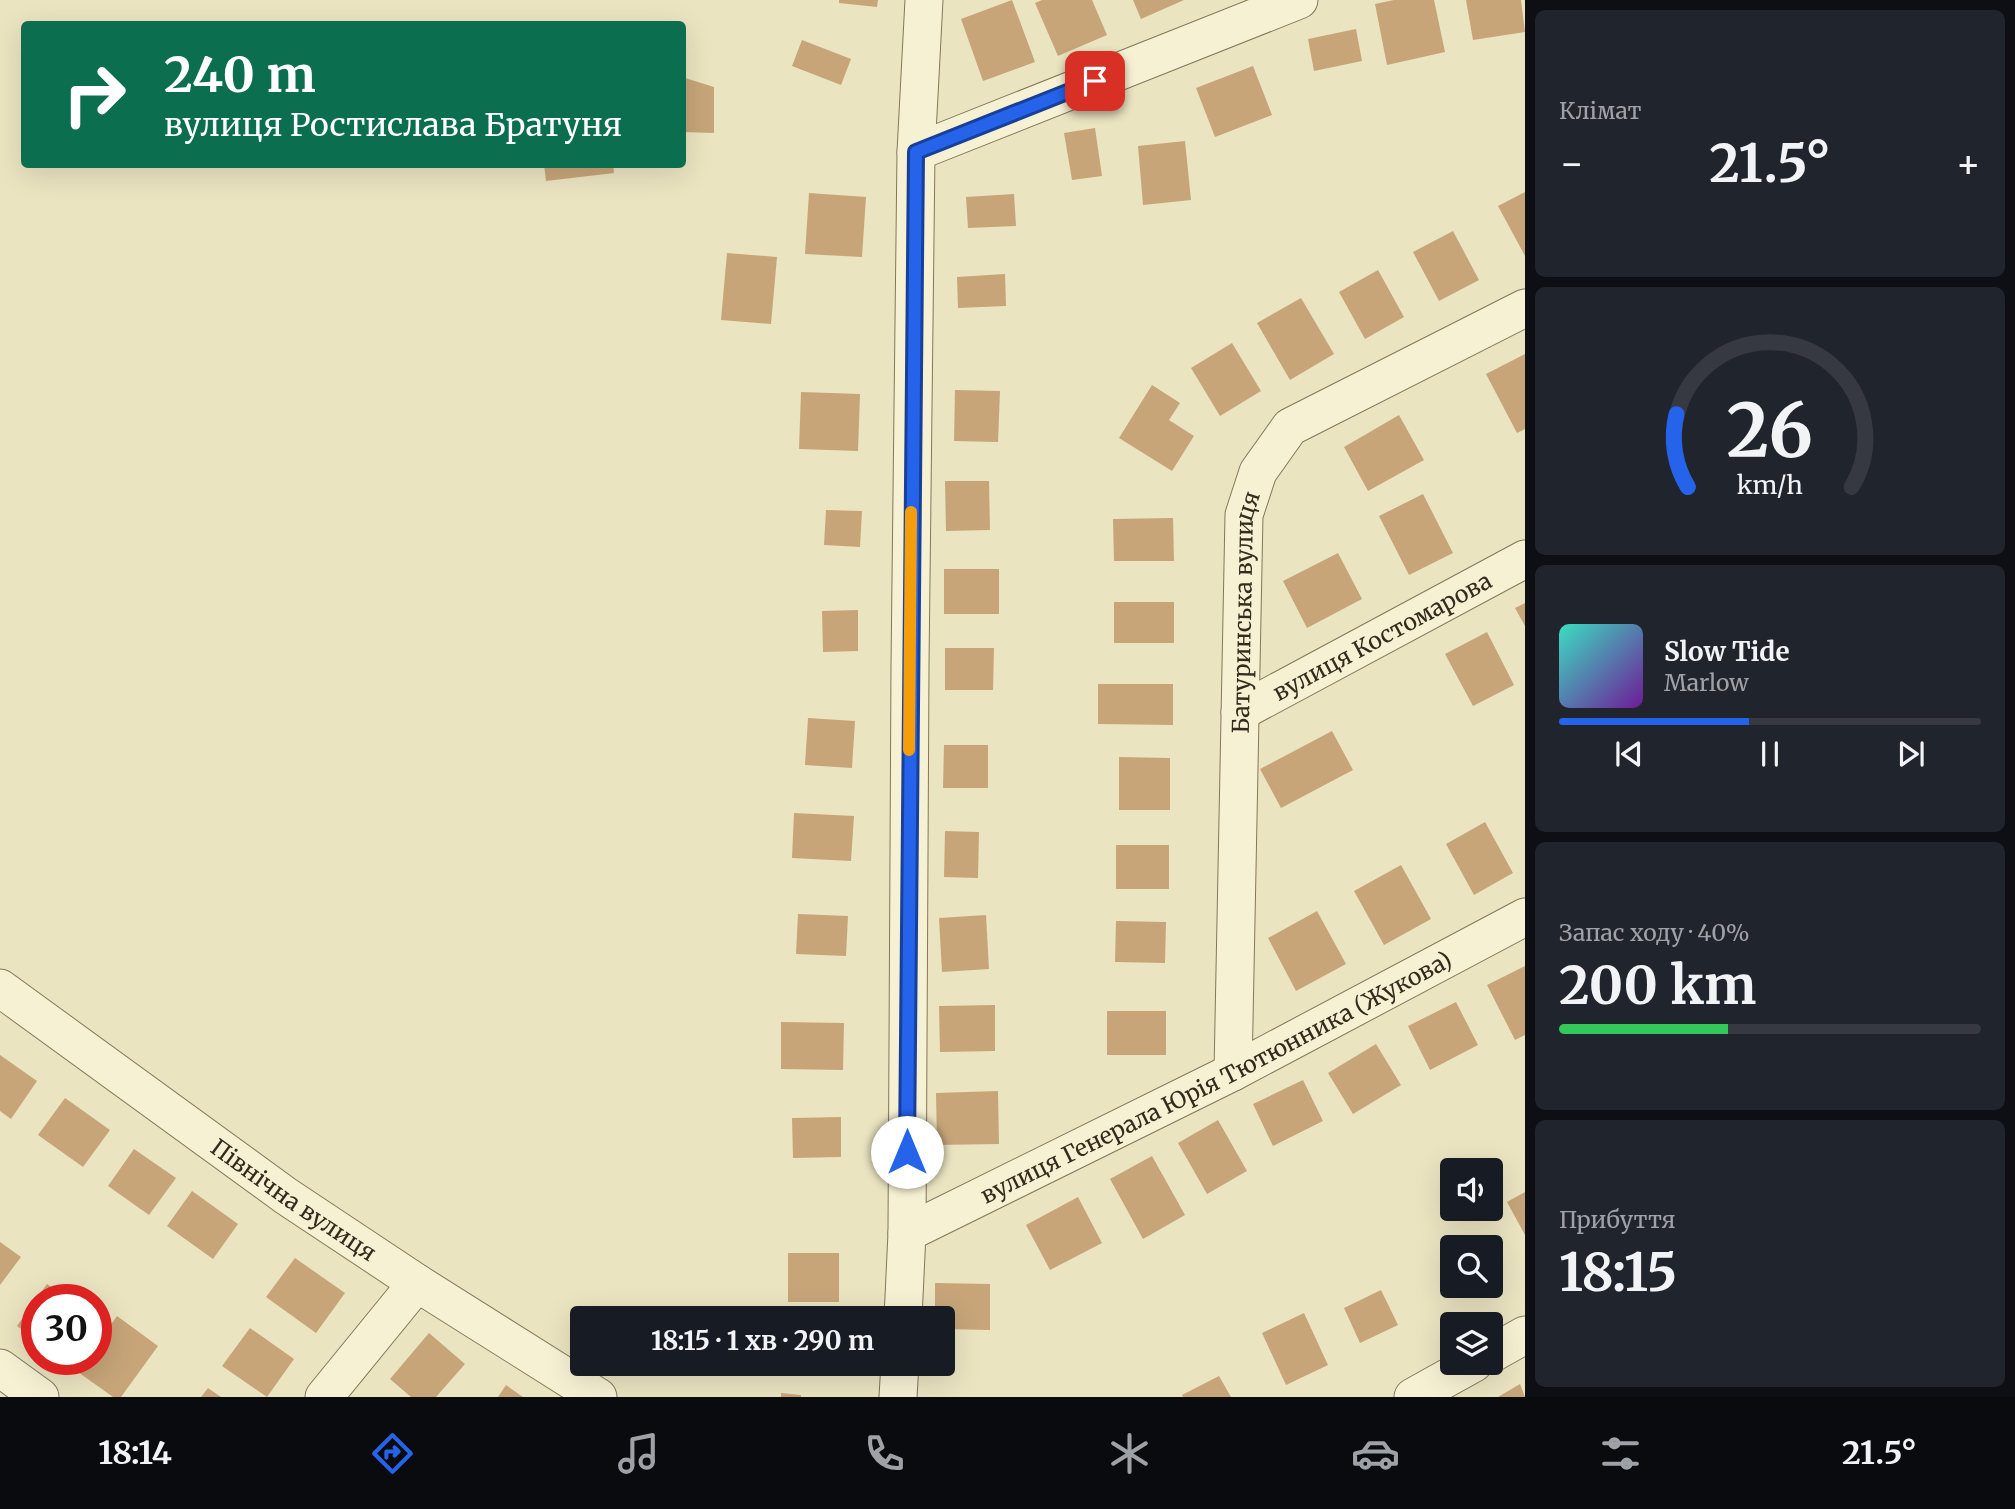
<!DOCTYPE html>
<html lang="uk">
<meta charset="utf-8">
<style>
:root{--surface:#171b24;--page:#20242c;--text:#f1f3f6;--muted:#9ea1a6;--line:#363941;--accent:#2563eb}
body{margin:0;font-family:Merriweather,serif;background:var(--page);color:var(--text);height:100vh;display:flex;flex-direction:column;font-size:26px;white-space:nowrap}
*{box-sizing:border-box;margin:0}
p{font-size:23px;color:var(--muted)}
.icon{flex:none;width:38px;height:38px;fill:none;stroke:currentColor;stroke-width:2;stroke-linecap:round;stroke-linejoin:round}
.map{position:relative;flex:1;overflow:hidden}
.panel{display:flex;flex-direction:column;gap:10px;padding:10px;background:#0d0f14;width:490px}
.panel>*{flex:none}
.banner{position:absolute;left:21px;top:21px;width:665px;height:147px;border-radius:7px;box-shadow:0 7px 28px #0002;background:#0b6e4f;color:#fff;overflow:hidden}
.tools{position:absolute;left:1440px;top:1158px;display:grid;gap:14px}
.tools a{display:grid;place-items:center;width:63px;height:63px;border-radius:7px;background:var(--surface);box-shadow:0 7px 28px #0002;font-size:35px}
.speed{position:absolute;left:21px;top:1284px;display:flex;gap:14px;font-size:35px;font-weight:700;text-align:center}
.speed>*{display:grid;place-content:center;width:91px;height:91px;border-radius:50%;background:var(--surface);box-shadow:0 7px 28px #0002;line-height:1}
.speed .limit{border:10px solid #d22;background:#fff;color:#111}
.pin{position:absolute;display:grid;place-items:center;width:60px;height:60px;color:#fff;margin:-30px;border-radius:14px;box-shadow:0 4px 10px #0006}
.me{position:absolute;width:77px;margin:-38px;rotate:0deg;stroke-linejoin:round;filter:drop-shadow(0 0 5px #0008)}
.turn{display:flex;align-items:center;gap:24px;height:147px;padding:0 28px;font-size:32px}
.turn .icon{width:91px;height:91px;stroke-width:2.5}
.turn b{display:block;font-size:49px;line-height:60px}
.big{font-size:52px;font-weight:700;line-height:1.1}
.panel .card{flex:1;display:flex;flex-direction:column;justify-content:center;gap:10px;min-width:0;padding:0 24px;border-radius:10px;background:var(--page)}
.panel .dial{align-items:center;gap:0}
.dial svg{height:182px;overflow:visible;fill:none;stroke:var(--line);stroke-width:7;stroke-linecap:round;text-anchor:middle}
.dial text{fill:var(--text);stroke:none}
.song{display:flex;align-items:center;gap:21px}
.cover{width:84px;height:84px;border-radius:10px;background:linear-gradient(135deg,hsl(170 70% 55%),hsl(280 70% 35%))}
.played{height:7px;border-radius:4px;background:linear-gradient(90deg,var(--accent) 45%,var(--line) 45%)}
.keys{display:flex;justify-content:space-around;direction:ltr}
.heat{display:flex;justify-content:space-between;align-items:center;font-size:38px;direction:ltr}
.charge{height:10px;border-radius:5px;background:linear-gradient(90deg,#34c759 40%,var(--line) 0)}
.trip{position:absolute;left:570px;top:1306px;width:385px;height:70px;border-radius:7px;background:var(--surface);box-shadow:0 7px 28px #0002;font-weight:700;line-height:70px;text-align:center}
.dock{display:flex;height:112px;justify-content:space-around;align-items:center;background:#090b0e;color:var(--muted)}
.dock .icon{width:49px;height:49px}
.dock .active{color:var(--accent)}
.dock b{font-size:32px;color:var(--text)}
main{display:flex;flex:1;min-height:0}
.map>svg:first-child{display:block}
</style>
<main>
<div class="map">
<svg width="1525" height="1397" viewBox="0 0 1525 1397">
<rect width="100%" height="100%" fill="#ebe4c1"/>
<g fill="#c7a579">
<polygon points="839,0 878,0 877,7 839,3"/>
<polygon points="1012,0 1035,62 983,81 961,19"/>
<polygon points="1042,0 1092,0 1107,35 1058,56 1035,3"/>
<polygon points="1133,0 1184,0 1141,19"/>
<polygon points="1394,0 1434,0 1445,52 1387,65 1375,4"/>
<polygon points="1466,0 1521,0 1525,32 1473,40"/>
<polygon points="1356,29 1362,61 1314,71 1308,39"/>
<polygon points="802,40 851,59 841,85 792,66"/>
<polygon points="1253,66 1272,115 1215,137 1196,88"/>
<polygon points="682,77 714,87 714,133 682,132"/>
<polygon points="1095,128 1102,176 1072,180 1064,133"/>
<polygon points="1185,141 1191,200 1143,205 1138,146"/>
<polygon points="544,164 613,164 614,173 546,181"/>
<polygon points="1525,192 1525,256 1498,206"/>
<polygon points="809,193 866,197 862,257 805,254"/>
<polygon points="1014,194 1016,226 968,228 966,197"/>
<polygon points="1453,231 1479,280 1439,301 1413,252"/>
<polygon points="727,253 777,257 771,324 721,320"/>
<polygon points="1378,270 1404,317 1365,339 1339,292"/>
<polygon points="1005,274 1006,306 958,308 957,277"/>
<polygon points="1301,298 1334,354 1290,380 1257,323"/>
<polygon points="1232,343 1261,391 1220,416 1191,368"/>
<polygon points="1525,354 1525,429 1517,433 1486,374"/>
<polygon points="1152,385 1180,403 1169,420 1194,436 1172,471 1119,438"/>
<polygon points="955,390 1000,391 998,442 954,441"/>
<polygon points="801,392 860,394 858,451 799,449"/>
<polygon points="1399,415 1424,460 1368,491 1344,447"/>
<polygon points="945,481 989,481 990,530 946,531"/>
<polygon points="1423,494 1453,553 1409,575 1379,516"/>
<polygon points="826,510 862,511 860,547 824,545"/>
<polygon points="1173,518 1174,561 1114,561 1113,519"/>
<polygon points="1338,553 1362,599 1307,628 1283,581"/>
<rect x="944" y="569" width="55" height="45"/>
<rect x="1114" y="602" width="60" height="41"/>
<polygon points="1525,603 1525,626 1515,608"/>
<polygon points="858,610 858,651 823,652 822,611"/>
<polygon points="1487,632 1514,685 1473,706 1445,654"/>
<polygon points="945,648 994,648 993,690 945,690"/>
<polygon points="1098,684 1173,684 1173,725 1098,724"/>
<polygon points="808,718 855,721 852,768 805,765"/>
<polygon points="1332,731 1353,770 1281,808 1260,769"/>
<polygon points="944,745 988,745 988,788 943,788"/>
<polygon points="1119,757 1170,758 1170,810 1119,810"/>
<polygon points="794,813 854,816 851,861 792,858"/>
<polygon points="1485,822 1513,873 1474,895 1446,844"/>
<polygon points="945,831 979,832 978,878 944,877"/>
<rect x="1116" y="845" width="53" height="44"/>
<polygon points="1401,865 1431,919 1384,945 1354,891"/>
<polygon points="1317,911 1346,964 1296,991 1268,938"/>
<polygon points="798,914 848,916 846,956 796,954"/>
<polygon points="986,915 989,969 942,972 939,918"/>
<polygon points="1116,921 1166,922 1165,963 1115,962"/>
<polygon points="1525,966 1525,1035 1515,1040 1487,985"/>
<polygon points="1456,1002 1478,1045 1430,1070 1408,1026"/>
<polygon points="995,1005 995,1051 940,1052 939,1006"/>
<rect x="1107" y="1011" width="59" height="44"/>
<polygon points="781,1022 844,1023 843,1070 781,1069"/>
<polygon points="1376,1044 1401,1085 1353,1114 1328,1073"/>
<polygon points="0,1055 37,1081 11,1119 0,1111"/>
<polygon points="1303,1080 1323,1121 1273,1146 1253,1104"/>
<polygon points="998,1091 999,1144 937,1145 936,1093"/>
<polygon points="65,1098 110,1130 83,1167 38,1135"/>
<polygon points="841,1117 841,1157 793,1158 792,1118"/>
<polygon points="1218,1120 1247,1171 1207,1194 1178,1143"/>
<polygon points="134,1149 176,1178 149,1215 108,1186"/>
<polygon points="1152,1156 1185,1215 1143,1239 1110,1179"/>
<polygon points="192,1191 238,1224 213,1259 167,1226"/>
<polygon points="1525,1192 1525,1235 1507,1202"/>
<polygon points="1078,1197 1102,1243 1050,1270 1026,1225"/>
<polygon points="1479,1236 1485,1248 1457,1248"/>
<polygon points="0,1242 21,1257 0,1285"/>
<polygon points="1452,1250 1452,1282 1440,1256"/>
<rect x="788" y="1253" width="51" height="49"/>
<polygon points="295,1258 345,1293 316,1333 266,1297"/>
<polygon points="1491,1259 1499,1276 1491,1280"/>
<polygon points="935,1283 990,1284 990,1330 943,1329 943,1318 935,1318"/>
<polygon points="47,1284 70,1300 37,1300 37,1340 17,1326"/>
<polygon points="1455,1286 1478,1286 1459,1296"/>
<polygon points="1381,1290 1398,1325 1360,1343 1344,1308"/>
<polygon points="1304,1313 1328,1365 1286,1385 1262,1333"/>
<polygon points="117,1316 158,1346 121,1397 113,1397 78,1372 86,1360 96,1360 96,1346"/>
<polygon points="250,1328 294,1359 267,1397 222,1366"/>
<polygon points="429,1333 465,1364 436,1397 411,1397 390,1379"/>
<polygon points="1219,1376 1231,1397 1183,1397 1182,1395"/>
<polygon points="1520,1384 1525,1397 1498,1397"/>
<polygon points="506,1385 523,1397 498,1397"/>
<polygon points="208,1388 221,1397 201,1397"/>
<polygon points="781,1393 801,1395 801,1397 781,1397"/>
</g>
<g fill="none" stroke-linecap="round" stroke-linejoin="round">
<g stroke="#84765a" stroke-width="39">
<g id="minor">
<polyline points="916,152 1299,0"/>
<path id="s1" d="M1240,712L1525,559"/>
<path id="s2" d="M0,988L286,1196L417,1283L598,1397"/>
<path id="s3" d="M1233,1072L1244,515L1258,472L1290,427L1525,308"/>
<path id="s4" d="M907,1233L1233,1072L1525,917"/>
<polyline points="903,1318 907,1233 910,666 916,152 924,0"/>
<polyline points="1491,1354 1525,1335"/>
<polyline points="0,1368 40,1397"/>
<polyline points="324,1397 417,1283"/>
<polyline points="898,1397 900,1363"/>
<polyline points="1413,1397 1474,1363"/>
</g>
</g>
<use href="#minor" stroke="#f7f1d4" stroke-width="37"/>
</g>
<g fill="none" stroke-linecap="round" stroke-linejoin="round">
<g stroke="#184099" stroke-width="18">
<polyline id="route" points="907,1152 916,152 1095,81"/>
</g>
<use href="#route" stroke="#2563eb" stroke-width="12"/>
<polyline stroke="#f59e0b" stroke-width="12" points="909,750 911,512"/>
</g>
<g text-anchor="middle" dominant-baseline="central" stroke-width="7" stroke-linejoin="round" paint-order="stroke">
<g font-size="23" fill="#342b1d" stroke="#f3eed0">
<text stroke="none"><textPath href="#s3" startOffset="460">Батуринська вулиця</textPath></text>
<text stroke="none"><textPath href="#s1" startOffset="161">вулиця Костомарова</textPath></text>
<text stroke="none"><textPath href="#s4" startOffset="346">вулиця Генерала Юрія Тютюнника (Жукова)</textPath></text>
<text stroke="none"><textPath href="#s2" startOffset="362">Північна вулиця</textPath></text>
</g>
</g>
</svg>
<div class="tools">
<a><svg class="icon" aria-label="sound" viewBox="0 0 24 24"><path d="M4 9h4l5-4v14l-5-4H4zM17 9q2 3 0 6"/></svg></a>
<a><svg class="icon" aria-label="search" viewBox="0 0 24 24"><circle cx="10" cy="10" r="6"/><path d="M15 15l6 6"/></svg></a>
<a><svg class="icon" aria-label="layers" viewBox="0 0 24 24"><path d="M12 4l9 5-9 5-9-5zM3 14l9 5 9-5"/></svg></a>
</div>
<div class="speed"><div class="limit">30</div></div>
<div class="pin" style="left:1095px;top:81px;background:#d93025"><svg class="icon" aria-label="arrive" viewBox="0 0 24 24"><path d="M6 21V4h12l-3 4 3 4H6"/></svg></div>
<svg class="me" style="left:907px;top:1152px" viewBox="-20 -20 40 40"><circle r="19" fill="#fff"/><path d="M0-13L10 11 0 6-10 11z" fill="#2563eb"/></svg>
<div class="trip">18:15 · 1 хв · 290 m</div>
<div class="banner">
<div class="turn"><svg class="icon" aria-label="right" viewBox="0 0 24 24"><path d="M7 20v-9h11M14 6l5 5-5 5"/></svg><div><b>240 m</b>вулиця Ростислава Братуня</div></div>
</div>
</div>
<section class="panel">
<div class="card"><p>Клімат</p>
<div class="heat"><a>−</a><b class="big">21.5°</b><a>+</a></div>
</div>
<div class="card dial"><svg viewBox="0 0 100 80">
<path d="M14 69A42 42 0 1 1 86 69"/>
<path d="M14 69A42 42 0 0 1 9 37" stroke="#2563eb"/>
<text x="50" y="56" font-size="32" font-weight="700">26</text>
<text x="50" y="72" font-size="11">km/h</text>
</svg></div>
<div class="card">
<div class="song"><i class="cover"></i><div><b>Slow Tide</b><p>Marlow</p></div></div>
<div class="played"></div>
<div class="keys"><svg class="icon" aria-label="previous" viewBox="0 0 24 24"><path d="M18 5L8 12l10 7zM5 5v14"/></svg><svg class="icon" aria-label="pause" viewBox="0 0 24 24"><path d="M8 5v14M16 5v14"/></svg><svg class="icon" aria-label="next" viewBox="0 0 24 24"><path d="M6 5l10 7-10 7zM19 5v14"/></svg></div>
</div>
<div class="card"><p>Запас ходу · 40%</p><b class="big">200 km</b><div class="charge"></div></div>
<div class="card"><p>Прибуття</p><b class="big">18:15</b></div>
</section>
</main>
<nav class="dock">
<b>18:14</b>
<svg class="icon active" aria-label="directions" viewBox="0 0 24 24"><path d="M12 3l9 9-9 9-9-9zM9 14v-3h6M13 9l2 2-2 2"/></svg>
<svg class="icon" aria-label="music" viewBox="0 0 24 24"><path d="M9 18V5l10-2v13"/><circle cx="6" cy="18" r="3"/><circle cx="16" cy="16" r="3"/></svg>
<svg class="icon" aria-label="phone" viewBox="0 0 24 24"><path d="M5 4h4l2 5-3 2q2 4 5 5l2-3 5 2v4C11 20 4 13 5 4z"/></svg>
<svg class="icon" aria-label="climate" viewBox="0 0 24 24"><path d="M12 3v18M4 7l16 10M4 17L20 7"/></svg>
<svg class="icon" aria-label="car" viewBox="0 0 24 24"><path d="M5 17H2v-5l4-1 3-4h7l3 4 3 1v5h-3M9 17h6M6 11h13"/><circle cx="7" cy="17" r="2"/><circle cx="17" cy="17" r="2"/></svg>
<svg class="icon" aria-label="filters" viewBox="0 0 24 24"><path d="M4 7h16M4 17h16"/><circle cx="9" cy="7" r="2"/><circle cx="15" cy="17" r="2"/></svg>
<b>21.5°</b>
</nav>
